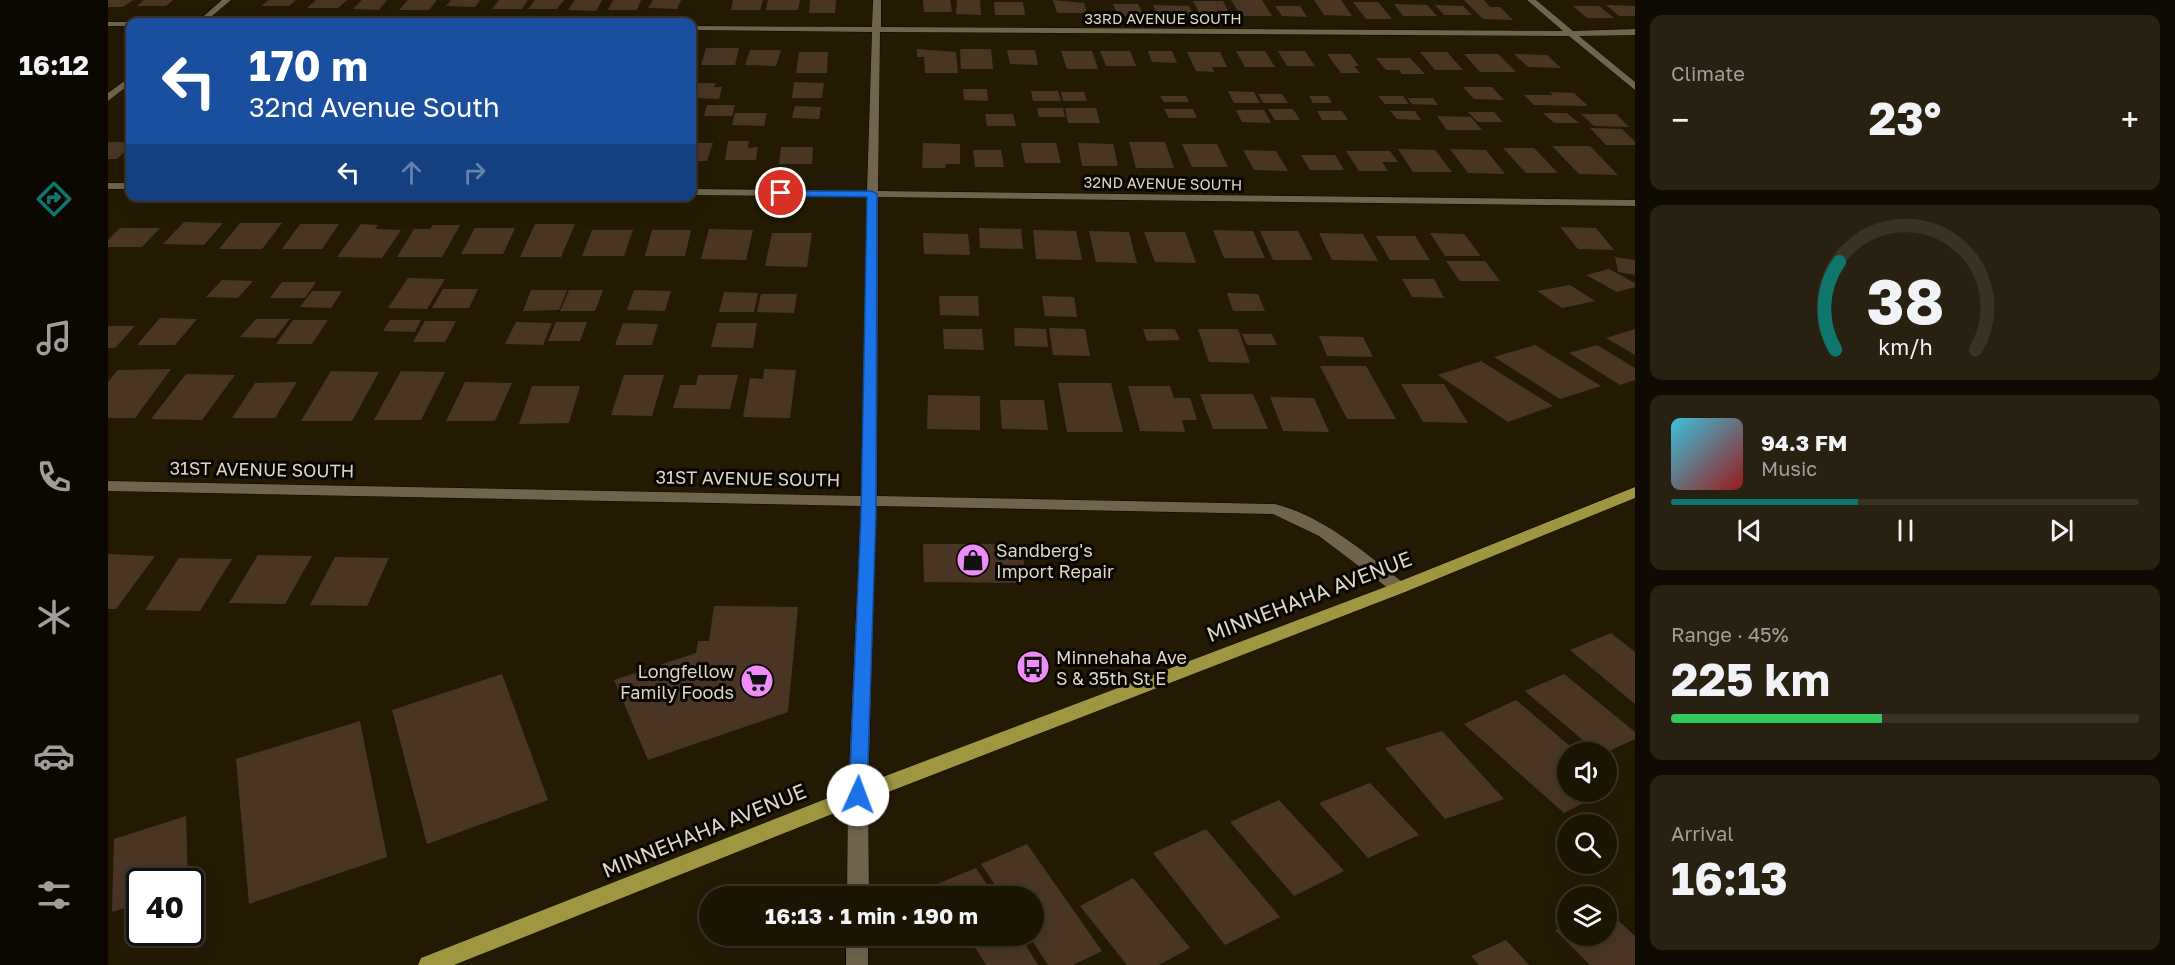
<!DOCTYPE html>
<meta charset="utf-8">
<style>
:root{--surface:#1b1403;--page:#282112;--text:#f1f3f6;--muted:#a09e9a;--line:#393325;--accent:#0f766e}
body{margin:0;font-family:"Golos Text",sans-serif;background:var(--page);color:var(--text);height:100vh;display:flex;flex-direction:column;font-size:22px;white-space:nowrap}
*{box-sizing:border-box;margin:0}
p{font-size:20px;color:var(--muted)}
.icon{flex:none;width:33px;height:33px;fill:none;stroke:currentColor;stroke-width:2;stroke-linecap:round;stroke-linejoin:round}
.map{position:relative;flex:1;overflow:hidden}
.panel{display:flex;flex-direction:column;gap:15px;padding:15px;background:#0f0b02;width:540px}
.panel>*{flex:none}
.hud{position:absolute;left:18px;top:18px;width:570px;height:183px;border-radius:12px;box-shadow:0 6px 24px #0002,0 0 0 2px var(--line);background:#1a4fa0;color:#fff;overflow:hidden}
.tools{position:absolute;left:1449px;top:742px;display:grid;gap:12px}
.tools a{display:grid;place-items:center;width:60px;height:60px;border-radius:50%;background:var(--surface);box-shadow:0 6px 24px #0002,0 0 0 2px var(--line);font-size:30px}
.speed{position:absolute;left:18px;top:868px;display:flex;gap:12px;font-size:30px;font-weight:700;text-align:center}
.speed>*{display:grid;place-content:center;width:78px;height:78px;border-radius:50%;background:var(--surface);box-shadow:0 6px 24px #0002,0 0 0 2px var(--line);line-height:1}
.speed .limit{border:3px solid #111;border-radius:9px;background:#fff;color:#111}
.pin{position:absolute;display:grid;place-items:center;width:51px;height:51px;color:#fff;margin:-26px;border:3px solid #fff;border-radius:50%;box-shadow:0 2px 6px #0007}
.me{position:absolute;width:66px;margin:-33px;rotate:2deg;stroke-linejoin:round;filter:drop-shadow(0 0 4px #0008)}
.turn{display:flex;align-items:center;gap:21px;height:126px;padding:0 24px;font-size:27px}
.turn .icon{width:78px;height:78px;stroke-width:2.5}
.turn b{display:block;font-size:42px;line-height:51px}
.lanes{display:flex;align-items:center;height:57px;padding:0 24px;background:#0003;justify-content:center;gap:30px;direction:ltr}
.lanes .off{opacity:.35}
.big{font-size:45px;font-weight:700;line-height:1.1}
.panel .card{flex:1;display:flex;flex-direction:column;justify-content:center;gap:9px;min-width:0;padding:0 21px;border-radius:12px;background:var(--page)}
.panel .dial{align-items:center;gap:0}
.dial svg{height:156px;overflow:visible;fill:none;stroke:var(--line);stroke-width:7;stroke-linecap:round;text-anchor:middle}
.dial text{fill:var(--text);stroke:none}
.song{display:flex;align-items:center;gap:18px}
.cover{width:72px;height:72px;border-radius:9px;background:linear-gradient(135deg,hsl(190 70% 55%),hsl(0 70% 35%))}
.played{height:6px;border-radius:3px;background:linear-gradient(90deg,var(--accent) 40%,var(--line) 40%)}
.keys{display:flex;justify-content:space-around;direction:ltr}
.heat{display:flex;justify-content:space-between;align-items:center;font-size:33px;direction:ltr}
.charge{height:9px;border-radius:4px;background:linear-gradient(90deg,#34c759 45%,var(--line) 0)}
.trip{position:absolute;left:591px;top:886px;width:345px;height:60px;border-radius:30px;background:var(--surface);box-shadow:0 6px 24px #0002,0 0 0 2px var(--line);font-weight:700;line-height:60px;text-align:center}
main{display:flex;flex:1;min-height:0}
.menu{display:flex;flex-direction:column;width:108px;justify-content:space-around;align-items:center;background:#0b0801;color:var(--muted)}
.menu .icon{width:42px;height:42px}
.menu .on{color:var(--accent)}
.menu b{font-size:27px;color:var(--text)}
.map>svg:first-child{display:block}
</style>
<main>
<nav class="menu">
<b>16:12</b>
<svg class="icon on" aria-label="directions" viewBox="0 0 24 24"><path d="M12 3l9 9-9 9-9-9zM9 14v-3h6M13 9l2 2-2 2"/></svg>
<svg class="icon" aria-label="music" viewBox="0 0 24 24"><path d="M9 18V5l10-2v13"/><circle cx="6" cy="18" r="3"/><circle cx="16" cy="16" r="3"/></svg>
<svg class="icon" aria-label="phone" viewBox="0 0 24 24"><path d="M5 4h4l2 5-3 2q2 4 5 5l2-3 5 2v4C11 20 4 13 5 4z"/></svg>
<svg class="icon" aria-label="climate" viewBox="0 0 24 24"><path d="M12 3v18M4 7l16 10M4 17L20 7"/></svg>
<svg class="icon" aria-label="car" viewBox="0 0 24 24"><path d="M5 17H2v-5l4-1 3-4h7l3 4 3 1v5h-3M9 17h6M6 11h13"/><circle cx="7" cy="17" r="2"/><circle cx="17" cy="17" r="2"/></svg>
<svg class="icon" aria-label="filters" viewBox="0 0 24 24"><path d="M4 7h16M4 17h16"/><circle cx="9" cy="7" r="2"/><circle cx="15" cy="17" r="2"/></svg>
</nav>
<div class="map">
<svg width="1527" height="965" viewBox="0 0 1527 965">
<rect width="100%" height="100%" fill="#241a04"/>
<g fill="#4a3525">
<polygon points="0,0 25,0 15,7 0,7"/>
<polygon points="36,0 65,0 58,6 29,6"/>
<polygon points="161,0 188,0 181,6 153,6"/>
<polygon points="208,0 239,0 230,8 199,8"/>
<polygon points="254,0 279,0 271,10 245,9"/>
<polygon points="300,0 329,0 321,10 291,10"/>
<polygon points="343,0 372,0 367,7 338,6"/>
<polygon points="391,0 420,0 414,9 384,9"/>
<polygon points="427,0 456,0 449,9 420,9"/>
<polygon points="467,0 494,0 488,11 460,10"/>
<polygon points="505,0 533,0 529,10 500,10"/>
<polygon points="545,0 573,0 569,9 540,8"/>
<polygon points="625,0 655,0 652,10 623,10"/>
<polygon points="660,0 692,0 690,10 658,10"/>
<polygon points="702,0 728,0 727,13 701,13"/>
<polygon points="815,0 842,0 844,12 816,12"/>
<polygon points="849,0 872,0 873,15 848,14"/>
<polygon points="945,0 976,3 979,13 949,13"/>
<polygon points="1123,0 1154,0 1164,16 1133,16"/>
<polygon points="1206,0 1233,0 1244,16 1216,15"/>
<polygon points="1356,0 1376,0 1382,7 1392,7 1405,20 1375,19"/>
<polygon points="1085,1 1115,1 1122,15 1092,14"/>
<polygon points="886,2 915,2 917,15 887,15"/>
<polygon points="1245,2 1270,2 1284,19 1258,19"/>
<polygon points="1005,4 1030,4 1036,16 1010,16"/>
<polygon points="1286,4 1319,5 1329,16 1295,16"/>
<polygon points="1045,5 1081,6 1086,16 1050,16"/>
<polygon points="1327,5 1355,6 1364,15 1336,15"/>
<polygon points="1498,5 1527,6 1527,16 1511,16"/>
<polygon points="1167,6 1192,6 1199,17 1174,16"/>
<polygon points="1465,6 1491,6 1506,18 1479,18"/>
<polygon points="598,48 631,48 627,65 593,65"/>
<polygon points="809,49 848,52 850,73 817,73 816,57 809,57"/>
<polygon points="852,49 883,49 885,69 853,69"/>
<polygon points="642,50 673,50 668,66 637,65"/>
<polygon points="899,50 927,50 930,65 902,64"/>
<polygon points="953,51 984,51 990,69 959,69"/>
<polygon points="992,51 1022,51 1028,66 998,66"/>
<polygon points="1040,51 1064,51 1069,63 1044,62"/>
<polygon points="1128,51 1157,51 1167,67 1137,67"/>
<polygon points="1170,51 1197,51 1207,66 1179,66"/>
<polygon points="691,52 720,52 719,73 688,73"/>
<polygon points="1079,52 1112,52 1119,67 1104,67 1106,72 1088,71"/>
<polygon points="1312,52 1339,52 1355,70 1327,70"/>
<polygon points="1219,54 1242,54 1251,66 1246,66 1252,73 1233,73"/>
<polygon points="1356,54 1390,54 1408,72 1372,72"/>
<polygon points="1406,54 1439,55 1453,68 1420,67"/>
<polygon points="1268,58 1302,58 1317,74 1294,74 1291,70 1278,70"/>
<polygon points="686,82 716,83 714,98 684,98"/>
<polygon points="587,83 608,83 606,87 614,87 611,99 584,98"/>
<polygon points="1355,87 1384,87 1396,100 1366,99"/>
<polygon points="855,89 879,89 880,101 856,100"/>
<polygon points="923,91 950,91 953,101 925,101"/>
<polygon points="1120,91 1146,92 1152,103 1126,103"/>
<polygon points="953,92 976,92 979,101 955,101"/>
<polygon points="1442,92 1466,93 1480,106 1426,105 1416,95 1445,95"/>
<polygon points="1150,94 1174,94 1180,103 1155,103"/>
<polygon points="1052,96 1078,96 1081,102 1056,102"/>
<polygon points="1201,96 1220,96 1224,103 1205,103"/>
<polygon points="1270,96 1295,96 1301,104 1277,104"/>
<polygon points="1299,98 1325,98 1330,105 1304,104"/>
<polygon points="599,105 627,105 624,116 596,116"/>
<polygon points="687,106 713,107 711,119 684,118"/>
<polygon points="929,108 955,108 957,117 931,117"/>
<polygon points="957,108 988,108 992,123 960,123"/>
<polygon points="1056,109 1085,109 1089,118 1061,118"/>
<polygon points="1160,109 1185,109 1192,120 1167,120"/>
<polygon points="1128,110 1156,110 1163,123 1134,122"/>
<polygon points="1209,111 1234,111 1240,120 1214,120"/>
<polygon points="1282,111 1307,111 1313,120 1289,119"/>
<polygon points="1360,112 1386,112 1395,122 1370,122"/>
<polygon points="627,113 659,113 656,126 624,125"/>
<polygon points="1435,113 1459,113 1471,123 1446,123"/>
<polygon points="877,114 905,114 908,126 879,126"/>
<polygon points="1473,114 1508,114 1521,127 1486,126"/>
<polygon points="1329,116 1363,117 1374,130 1339,130"/>
<polygon points="1482,128 1514,129 1527,142 1527,145 1498,145"/>
<polygon points="620,141 641,141 640,148 650,147 648,160 617,160"/>
<polygon points="0,142 22,142 22,147 9,159 0,159"/>
<polygon points="1021,142 1057,142 1066,168 1028,168"/>
<polygon points="584,143 605,143 599,161 584,161"/>
<polygon points="815,143 852,144 852,164 838,164 837,168 814,168"/>
<polygon points="913,143 948,143 953,163 917,163"/>
<polygon points="970,143 1005,144 1010,166 974,166"/>
<polygon points="1074,144 1109,144 1120,167 1084,167"/>
<polygon points="1444,146 1482,146 1510,175 1471,174"/>
<polygon points="673,147 705,147 704,164 671,164"/>
<polygon points="1395,148 1426,148 1450,173 1418,173"/>
<polygon points="1290,149 1327,150 1344,172 1305,172"/>
<polygon points="1342,149 1378,150 1397,174 1360,173"/>
<polygon points="865,150 893,150 896,167 867,167"/>
<polygon points="1135,150 1168,151 1180,171 1146,170"/>
<polygon points="1238,151 1282,151 1290,162 1274,162 1280,171 1251,171"/>
<polygon points="1193,155 1227,155 1236,170 1202,170"/>
<polygon points="76,222 115,223 96,245 55,244"/>
<polygon points="132,223 174,223 154,249 111,249"/>
<polygon points="192,224 231,224 214,249 174,249"/>
<polygon points="253,224 270,225 267,229 293,230 274,258 229,257"/>
<polygon points="427,224 467,224 453,257 412,257"/>
<polygon points="325,225 352,225 334,257 289,257 306,229 322,229"/>
<polygon points="1452,227 1488,228 1506,250 1470,249"/>
<polygon points="12,228 52,228 34,247 0,247 0,240"/>
<polygon points="367,228 407,228 395,254 353,254"/>
<polygon points="871,228 913,229 915,249 872,248"/>
<polygon points="601,229 645,230 638,260 593,259"/>
<polygon points="484,230 525,230 516,256 474,256"/>
<polygon points="544,230 583,230 577,256 537,256"/>
<polygon points="925,230 968,231 974,260 928,259"/>
<polygon points="1105,230 1145,231 1157,258 1116,258"/>
<polygon points="981,231 1021,232 1029,263 988,262"/>
<polygon points="1152,231 1190,231 1205,260 1165,260"/>
<polygon points="1036,232 1077,232 1088,263 1047,262"/>
<polygon points="664,233 704,233 699,267 657,266"/>
<polygon points="815,233 860,234 862,255 816,254"/>
<polygon points="1211,233 1255,234 1270,261 1224,260"/>
<polygon points="1322,233 1356,234 1373,256 1337,256"/>
<polygon points="1268,236 1307,236 1322,260 1282,260"/>
<polygon points="1507,257 1527,260 1527,275 1510,272"/>
<polygon points="1338,261 1377,261 1392,281 1352,281"/>
<polygon points="1501,269 1527,283 1527,287 1509,292 1478,275"/>
<polygon points="300,278 337,279 319,309 280,308"/>
<polygon points="1294,279 1326,279 1336,298 1304,297"/>
<polygon points="114,280 145,281 130,298 98,297"/>
<polygon points="174,282 208,282 197,298 162,298"/>
<polygon points="1462,285 1487,301 1454,308 1429,291"/>
<polygon points="335,289 370,289 361,308 324,308"/>
<polygon points="423,290 459,290 451,310 415,311"/>
<polygon points="461,290 495,290 487,311 452,311"/>
<polygon points="526,290 563,291 557,311 519,310"/>
<polygon points="204,291 234,291 223,308 192,307"/>
<polygon points="616,292 650,293 646,312 611,312"/>
<polygon points="1119,293 1150,294 1157,311 1125,311"/>
<polygon points="653,294 689,294 686,313 649,312"/>
<polygon points="831,296 870,296 871,316 832,315"/>
<polygon points="934,296 966,297 969,317 937,316"/>
<polygon points="52,318 89,319 67,345 29,345"/>
<polygon points="148,319 182,319 167,338 132,337"/>
<polygon points="185,320 220,320 204,344 168,344"/>
<polygon points="282,320 313,320 307,332 275,331"/>
<polygon points="317,321 348,321 337,342 305,342"/>
<polygon points="408,322 444,323 435,345 397,344"/>
<polygon points="448,322 479,322 472,341 440,341"/>
<polygon points="515,323 550,324 544,345 507,345"/>
<polygon points="609,323 649,323 645,348 603,347"/>
<polygon points="0,326 27,326 7,348 0,348"/>
<polygon points="906,328 938,329 940,347 907,346"/>
<polygon points="941,328 977,329 982,356 945,355"/>
<polygon points="835,329 874,329 876,350 836,349"/>
<polygon points="1035,329 1067,329 1072,340 1039,341"/>
<polygon points="1090,329 1130,329 1142,363 1101,362"/>
<polygon points="1527,329 1527,355 1498,338"/>
<polygon points="1134,334 1164,334 1169,345 1139,345"/>
<polygon points="1211,336 1255,337 1265,357 1219,356"/>
<polygon points="1427,345 1493,386 1452,399 1386,357"/>
<polygon points="1489,345 1527,368 1527,380 1512,385 1461,353"/>
<polygon points="1373,361 1445,406 1400,422 1330,375"/>
<polygon points="1212,366 1258,366 1288,419 1239,419"/>
<polygon points="63,369 27,418 0,418 0,382 10,370"/>
<polygon points="656,369 688,370 682,418 635,417 642,378 655,379"/>
<polygon points="223,371 271,372 244,421 193,421"/>
<polygon points="293,371 337,372 313,420 266,420"/>
<polygon points="78,374 127,375 94,420 43,419"/>
<polygon points="516,375 556,375 544,416 503,415"/>
<polygon points="590,375 630,375 622,409 565,408 572,385 588,385"/>
<polygon points="189,382 167,418 124,418 147,383"/>
<polygon points="357,382 404,383 387,421 338,421"/>
<polygon points="950,383 1003,383 1015,432 959,432"/>
<polygon points="1293,384 1336,384 1360,423 1315,422"/>
<polygon points="424,386 472,386 461,423 411,424"/>
<polygon points="1020,386 1062,386 1066,398 1082,398 1089,420 1074,420 1077,432 1032,431"/>
<polygon points="1092,394 1145,394 1160,429 1105,429"/>
<polygon points="820,395 872,396 872,430 819,429"/>
<polygon points="1162,397 1206,398 1221,432 1175,431"/>
<polygon points="892,400 936,400 940,430 894,429"/>
<polygon points="815,544 913,544 918,575 916,579 908,583 816,582"/>
<polygon points="0,554 47,556 8,609 0,609"/>
<polygon points="150,555 204,556 177,604 121,603"/>
<polygon points="227,557 281,558 259,606 202,605"/>
<polygon points="71,558 124,559 92,611 37,610"/>
<polygon points="606,606 690,607 680,712 540,760 506,680 588,653 590,641 601,641"/>
<polygon points="1503,633 1527,652 1527,704 1462,650"/>
<polygon points="394,674 440,800 319,844 284,710"/>
<polygon points="1456,674 1527,732 1527,739 1497,753 1490,753 1417,691"/>
<polygon points="1408,700 1470,753 1460,753 1460,792 1497,792 1456,813 1356,724"/>
<polygon points="252,721 279,857 141,904 128,759"/>
<polygon points="1334,731 1396,799 1337,819 1277,748"/>
<polygon points="1262,783 1311,835 1260,858 1211,803"/>
<polygon points="1171,800 1236,871 1186,896 1122,822"/>
<polygon points="78,816 80,882 32,882 32,903 4,912 6,839"/>
<polygon points="1098,829 1172,917 1117,945 1045,853"/>
<polygon points="919,844 994,951 965,965 940,965 921,936 926,936 926,897 895,897 873,864"/>
<polygon points="868,868 887,897 837,897 829,884"/>
<polygon points="1025,878 1082,948 1051,965 1019,965 972,906"/>
<polygon points="1498,909 1527,936 1527,965 1482,965 1447,930 1460,924 1460,936 1498,936"/>
<polygon points="860,936 912,936 930,965 878,965"/>
<polygon points="1398,940 1421,965 1371,965 1363,956"/>
</g>
<g fill="none" stroke-linecap="round" stroke-linejoin="round">
<g stroke="#0d0500" stroke-width="1">
<g id="minor">
<polygon points="114,0 123,0 97,22 89,22"/>
<path d="M765,0H773V27L1455,31L1419,0H1428L1465,31L1527,29V35L1471,36L1527,82V90L1461,36L772,32L770,191L1527,200V206L770,197L769,496L1167,504C1217,517 1257,553 1297,584L1299,588L1297,592H1285L1211,536L1165,514L768,506L760,795L761,897H739L740,795L753,506L0,491V481L753,496L759,197L584,195V189L759,191L764,32L584,30V26L764,27Z"/>
<polygon points="0,22 25,22 22,22 22,26 0,26"/>
<polygon points="22,77 22,84 0,101 0,93"/>
<rect x="0" y="183" width="22" height="6"/>
<rect x="738" y="936" width="22" height="29"/>
</g>
</g>
<g stroke="#0d0500" stroke-width="1">
<polygon id="major" points="1527,487 1527,498 1297,592 757,801 346,965 310,965 313,958 743,789 1285,584"/>
</g>
<use href="#minor" fill="#70644b" fill-rule="evenodd"/>
<use href="#major" fill="#9e9641" fill-rule="evenodd"/>
</g>
<polygon fill="#1a73e8" stroke="#114b97" stroke-width="1.5" points="669,191 764,191 769,194 768,513 759,795 756,800 750,802 744,800 741,795 753,513 759,197 673,196 669,195"/>
<defs>
<g id="shop-disc" transform="scale(1.725)"><circle r="9.5" fill="#ee8cf8" stroke="#090601"/><path d="M-5-2.5h2.3a2.7 3.5 0 0 1 5.4 0H5L5.5 6h-11ZM-1.5-2.5h3a1.5 2.3 0 0 0-3 0Z" fill="#111"/></g>
<g id="bus-disc" transform="scale(1.725)"><circle r="9.5" fill="#ee8cf8" stroke="#090601"/><path d="M-5-6H5V4H4V6H2V4H-2V6H-4V4H-5ZM-3.5-4V0h7V-4ZM-3.5 1.2v1.5H-2V1.2ZM2 1.2v1.5H3.5V1.2Z" fill="#111"/></g>
<g id="supermarket-disc" transform="scale(1.725)"><circle r="9.5" fill="#ee8cf8" stroke="#090601"/><path d="M-6-5.5h2.5l.6 2H6L4.5 2H-2.5L-4.4-4H-6ZM-1.5 3.2a1.3 1.3 0 1 0 .1 0ZM3 3.2a1.3 1.3 0 1 0 .1 0Z" fill="#111"/></g>
</defs>
<g fill-rule="evenodd">
<use href="#shop-disc" x="865" y="560"/>
<use href="#bus-disc" x="925" y="667"/>
<use href="#supermarket-disc" x="649" y="681"/>
</g>
<g text-anchor="middle" dominant-baseline="central" stroke-width="6" stroke-linejoin="round" paint-order="stroke">
<g font-size="15" fill="#dcd5c8" stroke="#090601">
<text x="1055" y="18">33RD AVENUE SOUTH</text>
<text transform="translate(1055 183) rotate(1)">32ND AVENUE SOUTH</text>
</g>
<g font-size="18" fill="#dcd5c8" stroke="#090601">
<text transform="translate(154 469) rotate(1)">31ST AVENUE SOUTH</text>
<text transform="translate(640 478) rotate(1)">31ST AVENUE SOUTH</text>
</g>
<g font-size="18" fill="#dcd5c8" stroke="#090601" text-anchor="start">
<text x="888" y="550">Sandberg's<tspan x="888" dy="21">Import Repair</tspan></text>
<text x="948" y="657">Minnehaha Ave<tspan x="948" dy="21">S &amp; 35th St E</tspan></text>
<text x="626" y="671" text-anchor="end">Longfellow<tspan x="626" dy="21">Family Foods</tspan></text>
</g>
<g font-size="21" fill="#dcd5c8" stroke="#090601">
<text transform="translate(1201 596) rotate(-21)">MINNEHAHA AVENUE</text>
<text transform="translate(596 830) rotate(-22)">MINNEHAHA AVENUE</text>
</g>
</g>
</svg>
<div class="tools">
<a><svg class="icon" aria-label="sound" viewBox="0 0 24 24"><path d="M4 9h4l5-4v14l-5-4H4zM17 9q2 3 0 6"/></svg></a>
<a><svg class="icon" aria-label="search" viewBox="0 0 24 24"><circle cx="10" cy="10" r="6"/><path d="M15 15l6 6"/></svg></a>
<a><svg class="icon" aria-label="layers" viewBox="0 0 24 24"><path d="M12 4l9 5-9 5-9-5zM3 14l9 5 9-5"/></svg></a>
</div>
<div class="speed"><div class="limit">40</div></div>
<div class="pin" style="left:673px;top:193px;background:#d93025"><svg class="icon" aria-label="arrive" viewBox="0 0 24 24"><path d="M6 21V4h12l-3 4 3 4H6"/></svg></div>
<svg class="me" style="left:750px;top:795px" viewBox="-20 -20 40 40"><circle r="19" fill="#fff"/><path d="M0-13L10 11 0 6-10 11z" fill="#1a73e8"/></svg>
<div class="trip">16:13 · 1 min · 190 m</div>
<div class="hud">
<div class="turn"><svg class="icon" aria-label="left" viewBox="0 0 24 24"><path d="M17 20v-9H6M10 6l-5 5 5 5"/></svg><div><b>170 m</b>32nd Avenue South</div></div>
<div class="lanes"><svg class="icon" aria-label="left" viewBox="0 0 24 24"><path d="M17 20v-9H6M10 6l-5 5 5 5"/></svg><svg class="icon off" aria-label="ahead" viewBox="0 0 24 24"><path d="M12 20V5M6 11l6-6 6 6"/></svg><svg class="icon off" aria-label="right" viewBox="0 0 24 24"><path d="M7 20v-9h11M14 6l5 5-5 5"/></svg></div>
</div>
</div>
<section class="panel">
<div class="card"><p>Climate</p>
<div class="heat"><a>−</a><b class="big">23°</b><a>+</a></div>
</div>
<div class="card dial"><svg viewBox="0 0 100 80">
<path d="M14 69A42 42 0 1 1 86 69"/>
<path d="M14 69A42 42 0 0 1 16 24" stroke="#0f766e"/>
<text x="50" y="56" font-size="32" font-weight="700">38</text>
<text x="50" y="72" font-size="11">km/h</text>
</svg></div>
<div class="card">
<div class="song"><i class="cover"></i><div><b>94.3 FM</b><p>Music</p></div></div>
<div class="played"></div>
<div class="keys"><svg class="icon" aria-label="previous" viewBox="0 0 24 24"><path d="M18 5L8 12l10 7zM5 5v14"/></svg><svg class="icon" aria-label="pause" viewBox="0 0 24 24"><path d="M8 5v14M16 5v14"/></svg><svg class="icon" aria-label="next" viewBox="0 0 24 24"><path d="M6 5l10 7-10 7zM19 5v14"/></svg></div>
</div>
<div class="card"><p>Range · 45%</p><b class="big">225 km</b><div class="charge"></div></div>
<div class="card"><p>Arrival</p><b class="big">16:13</b></div>
</section>
</main>
